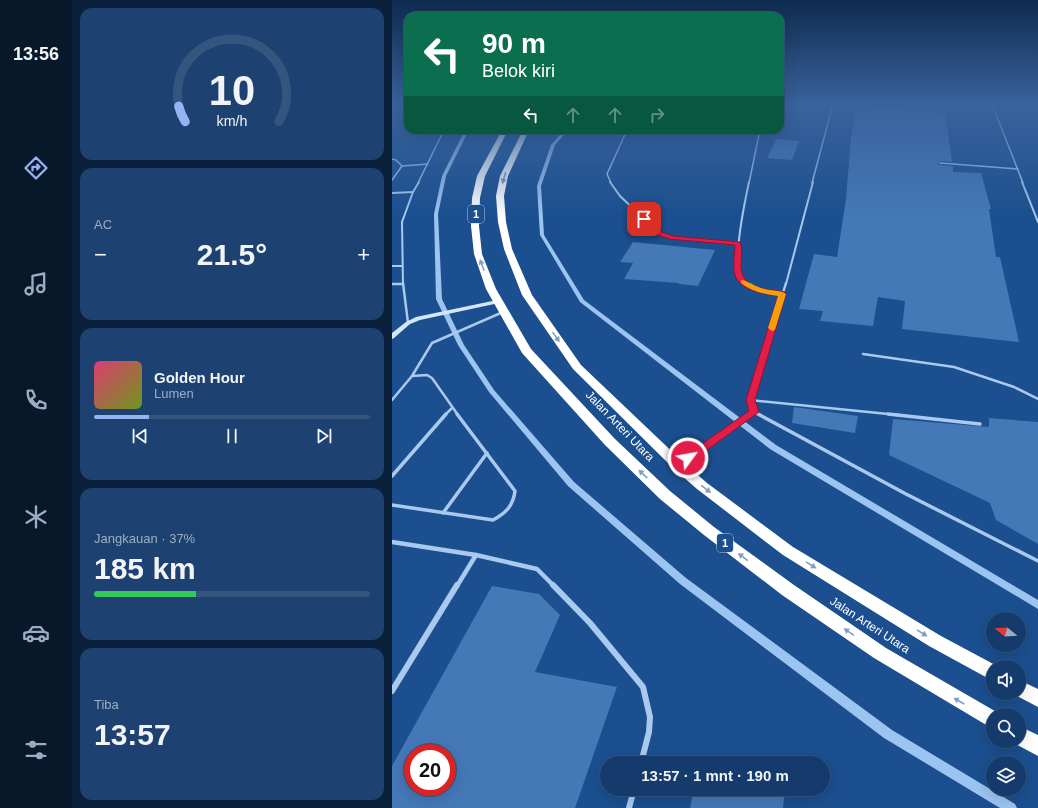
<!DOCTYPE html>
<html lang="id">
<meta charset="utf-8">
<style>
:root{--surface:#143b6b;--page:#1d4271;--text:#f1f3f6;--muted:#9dadc1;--line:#33557e;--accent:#95b2f1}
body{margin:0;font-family:Arial,sans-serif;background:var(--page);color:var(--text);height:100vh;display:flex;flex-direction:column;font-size:15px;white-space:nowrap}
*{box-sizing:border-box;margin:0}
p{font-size:13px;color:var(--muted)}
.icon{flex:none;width:22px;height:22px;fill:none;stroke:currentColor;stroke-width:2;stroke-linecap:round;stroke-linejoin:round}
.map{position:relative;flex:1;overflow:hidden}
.panel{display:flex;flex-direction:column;gap:8px;padding:8px;background:#0b203b;width:320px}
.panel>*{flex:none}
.banner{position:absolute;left:12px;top:12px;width:380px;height:122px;border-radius:12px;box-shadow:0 4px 16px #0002,0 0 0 1px var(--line);background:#0b6e4f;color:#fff;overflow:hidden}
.needle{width:26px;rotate:288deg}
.buttons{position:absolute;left:594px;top:612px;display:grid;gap:8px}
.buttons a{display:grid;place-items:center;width:40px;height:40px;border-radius:50%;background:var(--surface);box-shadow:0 4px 16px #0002,0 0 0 1px var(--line);font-size:20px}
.speed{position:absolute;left:12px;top:744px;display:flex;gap:8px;font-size:20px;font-weight:700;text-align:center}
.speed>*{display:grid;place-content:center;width:52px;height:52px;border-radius:50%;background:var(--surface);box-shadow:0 4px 16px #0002,0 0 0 1px var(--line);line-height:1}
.speed .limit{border:6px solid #d22;background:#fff;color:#111}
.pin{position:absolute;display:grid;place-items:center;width:34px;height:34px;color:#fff;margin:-17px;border-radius:8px;box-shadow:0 2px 6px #0006}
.me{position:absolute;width:44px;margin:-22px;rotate:58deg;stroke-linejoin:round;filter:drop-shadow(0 0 3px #0008)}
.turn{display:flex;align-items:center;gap:14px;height:84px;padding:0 12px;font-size:18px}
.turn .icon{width:52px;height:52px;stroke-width:2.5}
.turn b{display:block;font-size:28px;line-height:34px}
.lanes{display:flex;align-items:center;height:38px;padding:0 12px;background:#0003;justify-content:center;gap:20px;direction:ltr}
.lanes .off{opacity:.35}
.big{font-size:30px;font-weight:700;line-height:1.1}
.panel .card{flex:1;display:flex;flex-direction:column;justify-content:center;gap:6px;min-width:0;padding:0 14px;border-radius:12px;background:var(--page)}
.panel .dial{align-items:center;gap:0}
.dial svg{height:104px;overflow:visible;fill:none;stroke:var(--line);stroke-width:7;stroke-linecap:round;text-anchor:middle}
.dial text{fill:var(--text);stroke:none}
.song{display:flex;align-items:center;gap:12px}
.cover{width:48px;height:48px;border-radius:6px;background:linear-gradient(135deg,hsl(340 70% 55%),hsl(80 70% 35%))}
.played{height:4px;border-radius:2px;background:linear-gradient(90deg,var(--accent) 20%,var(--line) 20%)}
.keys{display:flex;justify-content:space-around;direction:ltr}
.heat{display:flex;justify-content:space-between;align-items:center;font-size:22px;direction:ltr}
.charge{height:6px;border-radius:3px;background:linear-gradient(90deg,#34c759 37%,var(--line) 0)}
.trip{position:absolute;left:208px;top:756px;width:230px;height:40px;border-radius:20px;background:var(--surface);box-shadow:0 4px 16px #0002,0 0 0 1px var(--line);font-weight:700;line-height:40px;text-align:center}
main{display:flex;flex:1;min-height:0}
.menu{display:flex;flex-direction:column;width:72px;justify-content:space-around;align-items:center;background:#08182b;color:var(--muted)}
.menu .icon{width:28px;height:28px}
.menu .active{color:var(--accent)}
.menu b{font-size:18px;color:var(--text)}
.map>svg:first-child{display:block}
</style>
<main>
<nav class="menu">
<b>13:56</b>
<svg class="icon active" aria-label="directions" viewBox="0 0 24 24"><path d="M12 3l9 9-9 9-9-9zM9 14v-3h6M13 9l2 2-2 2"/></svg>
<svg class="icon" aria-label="music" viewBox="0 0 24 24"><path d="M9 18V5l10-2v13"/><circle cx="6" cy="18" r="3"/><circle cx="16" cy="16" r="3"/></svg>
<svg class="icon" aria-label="phone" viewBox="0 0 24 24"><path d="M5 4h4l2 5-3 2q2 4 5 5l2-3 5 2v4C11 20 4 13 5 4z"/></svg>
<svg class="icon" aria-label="climate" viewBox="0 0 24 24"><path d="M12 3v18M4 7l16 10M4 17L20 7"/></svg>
<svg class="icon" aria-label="car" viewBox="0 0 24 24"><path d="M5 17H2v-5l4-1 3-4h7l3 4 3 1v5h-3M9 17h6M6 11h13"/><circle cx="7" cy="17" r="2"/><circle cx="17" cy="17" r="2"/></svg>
<svg class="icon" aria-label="filters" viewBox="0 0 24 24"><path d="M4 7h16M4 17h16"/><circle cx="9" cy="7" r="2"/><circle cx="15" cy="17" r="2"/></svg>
</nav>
<section class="panel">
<div class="card dial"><svg viewBox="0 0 100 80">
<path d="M14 69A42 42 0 1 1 86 69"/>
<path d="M14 69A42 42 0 0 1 9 57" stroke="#95b2f1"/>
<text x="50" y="56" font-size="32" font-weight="700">10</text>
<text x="50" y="72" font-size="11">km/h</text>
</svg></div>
<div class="card"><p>AC</p>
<div class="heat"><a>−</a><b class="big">21.5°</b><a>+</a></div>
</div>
<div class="card">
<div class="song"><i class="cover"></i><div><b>Golden Hour</b><p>Lumen</p></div></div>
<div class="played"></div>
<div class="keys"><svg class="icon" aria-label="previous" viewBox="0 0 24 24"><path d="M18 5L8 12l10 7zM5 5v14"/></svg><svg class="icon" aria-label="pause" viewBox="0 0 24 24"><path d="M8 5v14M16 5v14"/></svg><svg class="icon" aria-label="next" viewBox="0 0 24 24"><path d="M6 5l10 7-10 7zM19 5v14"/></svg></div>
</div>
<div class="card"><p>Jangkauan · 37%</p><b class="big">185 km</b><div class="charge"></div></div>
<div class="card"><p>Tiba</p><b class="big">13:57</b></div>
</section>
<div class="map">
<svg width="646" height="808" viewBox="0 0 646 808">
<rect width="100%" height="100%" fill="#1b4f8f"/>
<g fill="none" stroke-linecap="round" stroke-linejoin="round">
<g fill="#9cc4f0" fill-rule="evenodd">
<polygon points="73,130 77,130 54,176 46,214 50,299 72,345 102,390 182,482 294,578 500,730 623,804 625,808 608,808 492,738 288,584 176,486 97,392 66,345 44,299 42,214 50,176"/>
<polygon points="172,130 176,130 163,145 149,186 152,235 192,300 384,445 646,600 646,609 378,449 188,302 148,235 145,186 159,145"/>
</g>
</g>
<g fill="#4478b7" fill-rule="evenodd">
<polygon points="464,106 519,109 519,111 553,113 560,162 548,161 546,164 548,165 561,166 561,172 589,173 599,209 597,209 604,257 608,257 627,342 510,329 513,301 486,297 481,326 428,321 431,311 407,309 422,254 445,257 454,199 459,138 463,115 464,115"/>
<polygon points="384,139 407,141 400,160 375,158"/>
<polygon points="241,242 323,250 306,286 287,284 287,283 232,279 241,263 228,262"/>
<polygon points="402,407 466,416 463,433 400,423"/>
<polygon points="597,418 646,422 646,544 604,520 598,503 497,455 501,419 597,427"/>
<path d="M100,586L147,594L168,615L143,672L225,687L183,808H0V766ZM21,753H55V787H21Z"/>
<polygon points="302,789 393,789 391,808 298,808"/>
</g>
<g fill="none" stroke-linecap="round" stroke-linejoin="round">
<g stroke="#a9c9ee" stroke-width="1.5">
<polyline points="600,104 631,183"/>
<polyline points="637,104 646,105"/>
<polyline points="0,159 4,160 10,166"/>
<polyline points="548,163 626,169"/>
<polyline points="0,180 10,166 36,164"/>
<polyline points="26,183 52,130"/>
<polyline points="219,183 215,174 235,130"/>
<polyline points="357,183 368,130"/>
<polyline points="420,183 441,104"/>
</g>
<g stroke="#a9c9ee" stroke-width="2">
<polyline points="218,182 228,196 267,233 280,238 346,243"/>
<polyline points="630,182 646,222"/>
<polyline points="0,193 21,192"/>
<polyline points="0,266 10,266"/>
<polyline points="11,284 10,222 21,192 27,182"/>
<path d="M353,284C337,270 353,202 357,182"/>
<polyline points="394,284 421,182"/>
</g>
<g stroke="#a9c9ee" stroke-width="2.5">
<polyline points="11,283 16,323"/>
<polyline points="351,283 368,290 391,294"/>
<polyline points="0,284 11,284"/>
<polyline points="471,354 562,367 622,387 646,399"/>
<polyline points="20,376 40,343 111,312"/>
<polyline points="0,400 20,376 35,375 40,378 66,415"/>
<polyline points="358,400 506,415"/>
<polyline points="53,415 60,408"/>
<polyline points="357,415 362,412"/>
<polyline points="368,415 362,412 358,400 394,283"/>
</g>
<g stroke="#a9c9ee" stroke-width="3.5">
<polyline points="366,414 514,494 646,561"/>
<polyline points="496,414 588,424"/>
<polyline points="288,464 318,445 359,414"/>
<polyline points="0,476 54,414"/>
<path d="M0,505L101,520C114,513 121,506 123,491L65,414"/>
<polyline points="51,513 95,453"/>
</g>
<g stroke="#a9c9ee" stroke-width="4.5">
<polyline points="0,542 84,555 145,569 162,586"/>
<polyline points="65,586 84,555"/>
</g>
<g stroke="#a9c9ee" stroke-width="6">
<polyline points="161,585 198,623 251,687 258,717 257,732 249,763"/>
<polyline points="0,691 65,585"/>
<polyline points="237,808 242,789"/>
</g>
<polygon fill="#d6e6fa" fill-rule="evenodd" points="105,300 108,302 107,303 28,320 18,324 2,338 0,339 0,333 14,322 24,317"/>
<g fill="#fff" fill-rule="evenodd">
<polygon points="110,130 116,130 93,176 88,198 87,226 90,254 104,289 139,349 223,439 278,491 322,527 402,585 494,648 608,714 608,715 601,715 601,729 482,658 390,595 312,535 268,499 213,445 130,353 94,289 82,254 79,226 80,198 85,176"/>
<polygon points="131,130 137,130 116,176 112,196 114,222 120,249 140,295 189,365 291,462 315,483 401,547 549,636 607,667 601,667 601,681 537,646 391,555 305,489 281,468 181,369 130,295 112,249 106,222 104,196 108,176"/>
<polygon points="627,680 646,689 646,707 621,694 627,693"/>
<polygon points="627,726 646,735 646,756 620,742 627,741"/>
</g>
</g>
<defs><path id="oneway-solid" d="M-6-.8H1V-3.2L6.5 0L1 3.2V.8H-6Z"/></defs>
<g fill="#829ec1">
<use href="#oneway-solid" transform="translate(112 178) rotate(106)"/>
<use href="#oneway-solid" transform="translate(90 265) rotate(-110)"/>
<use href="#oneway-solid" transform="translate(164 337) rotate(55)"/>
<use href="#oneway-solid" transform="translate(251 474) rotate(-136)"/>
<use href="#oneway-solid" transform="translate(314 489) rotate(38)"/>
<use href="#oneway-solid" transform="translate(351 557) rotate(-143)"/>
<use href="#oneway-solid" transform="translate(419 565) rotate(32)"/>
<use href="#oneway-solid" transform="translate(457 632) rotate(-146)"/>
<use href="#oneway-solid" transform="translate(530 633) rotate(32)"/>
<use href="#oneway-solid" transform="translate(567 701) rotate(-150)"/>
</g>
<linearGradient id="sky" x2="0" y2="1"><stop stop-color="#0f2b4f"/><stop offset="0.48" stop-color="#39639b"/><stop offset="1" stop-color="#39639b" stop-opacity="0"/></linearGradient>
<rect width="646" height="217" fill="url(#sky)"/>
<path fill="#e11d48" stroke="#92132f" d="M250,218H254L270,232L281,236L348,242C351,249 349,259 349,267C350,290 377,289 393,292L394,294L363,400L367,412L300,461L296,462L292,458L293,456L357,411L354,400L386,296C370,293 345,291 342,271C341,262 343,253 343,245L278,239L265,235L250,220Z"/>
<path fill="#f59e0b" d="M349,280C355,280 365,288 373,289C380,291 389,290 394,294L383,330L380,331L376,328L386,296C373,294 360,292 349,283Z"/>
<g text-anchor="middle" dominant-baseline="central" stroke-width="4" stroke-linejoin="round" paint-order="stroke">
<g fill="#1b4f8f" stroke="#bbcadd" stroke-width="1">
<rect x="76" y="205" width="16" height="18" rx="3"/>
<rect x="325" y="534" width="16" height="18" rx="3"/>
</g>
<g font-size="11" font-weight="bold" fill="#fff">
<text x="84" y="214">1</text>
<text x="333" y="543">1</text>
</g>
<g font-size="12" fill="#fff" stroke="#1b4f8f">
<text transform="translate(228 426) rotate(46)">Jalan Arteri Utara</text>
<text transform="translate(478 625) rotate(33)">Jalan Arteri Utara</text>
</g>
</g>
</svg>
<div class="buttons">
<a><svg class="needle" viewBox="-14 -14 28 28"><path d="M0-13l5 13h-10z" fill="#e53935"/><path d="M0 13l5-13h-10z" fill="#9dadc1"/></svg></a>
<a><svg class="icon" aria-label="sound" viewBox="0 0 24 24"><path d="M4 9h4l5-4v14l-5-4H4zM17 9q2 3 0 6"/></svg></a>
<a><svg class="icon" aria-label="search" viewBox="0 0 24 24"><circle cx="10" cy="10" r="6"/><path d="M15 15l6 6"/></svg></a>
<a><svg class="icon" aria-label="layers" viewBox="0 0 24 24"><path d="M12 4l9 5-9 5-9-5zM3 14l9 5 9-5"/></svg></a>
</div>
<div class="speed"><div class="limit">20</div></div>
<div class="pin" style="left:252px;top:219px;background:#d93025"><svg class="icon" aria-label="arrive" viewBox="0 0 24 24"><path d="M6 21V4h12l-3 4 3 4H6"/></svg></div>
<svg class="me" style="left:296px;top:458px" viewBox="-20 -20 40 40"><circle r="17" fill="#e11d48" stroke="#fff" stroke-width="3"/><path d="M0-11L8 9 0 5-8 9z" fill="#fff"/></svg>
<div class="trip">13:57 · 1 mnt · 190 m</div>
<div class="banner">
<div class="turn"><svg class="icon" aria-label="left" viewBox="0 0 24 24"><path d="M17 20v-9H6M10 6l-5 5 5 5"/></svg><div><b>90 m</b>Belok kiri</div></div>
<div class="lanes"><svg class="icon" aria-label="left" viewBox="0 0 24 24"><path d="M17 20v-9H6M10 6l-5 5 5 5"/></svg><svg class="icon off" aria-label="ahead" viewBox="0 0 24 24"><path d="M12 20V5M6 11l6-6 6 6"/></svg><svg class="icon off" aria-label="ahead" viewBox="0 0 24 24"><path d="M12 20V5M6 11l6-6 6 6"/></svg><svg class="icon off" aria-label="right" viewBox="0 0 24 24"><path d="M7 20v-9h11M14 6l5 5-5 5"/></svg></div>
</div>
</div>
</main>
